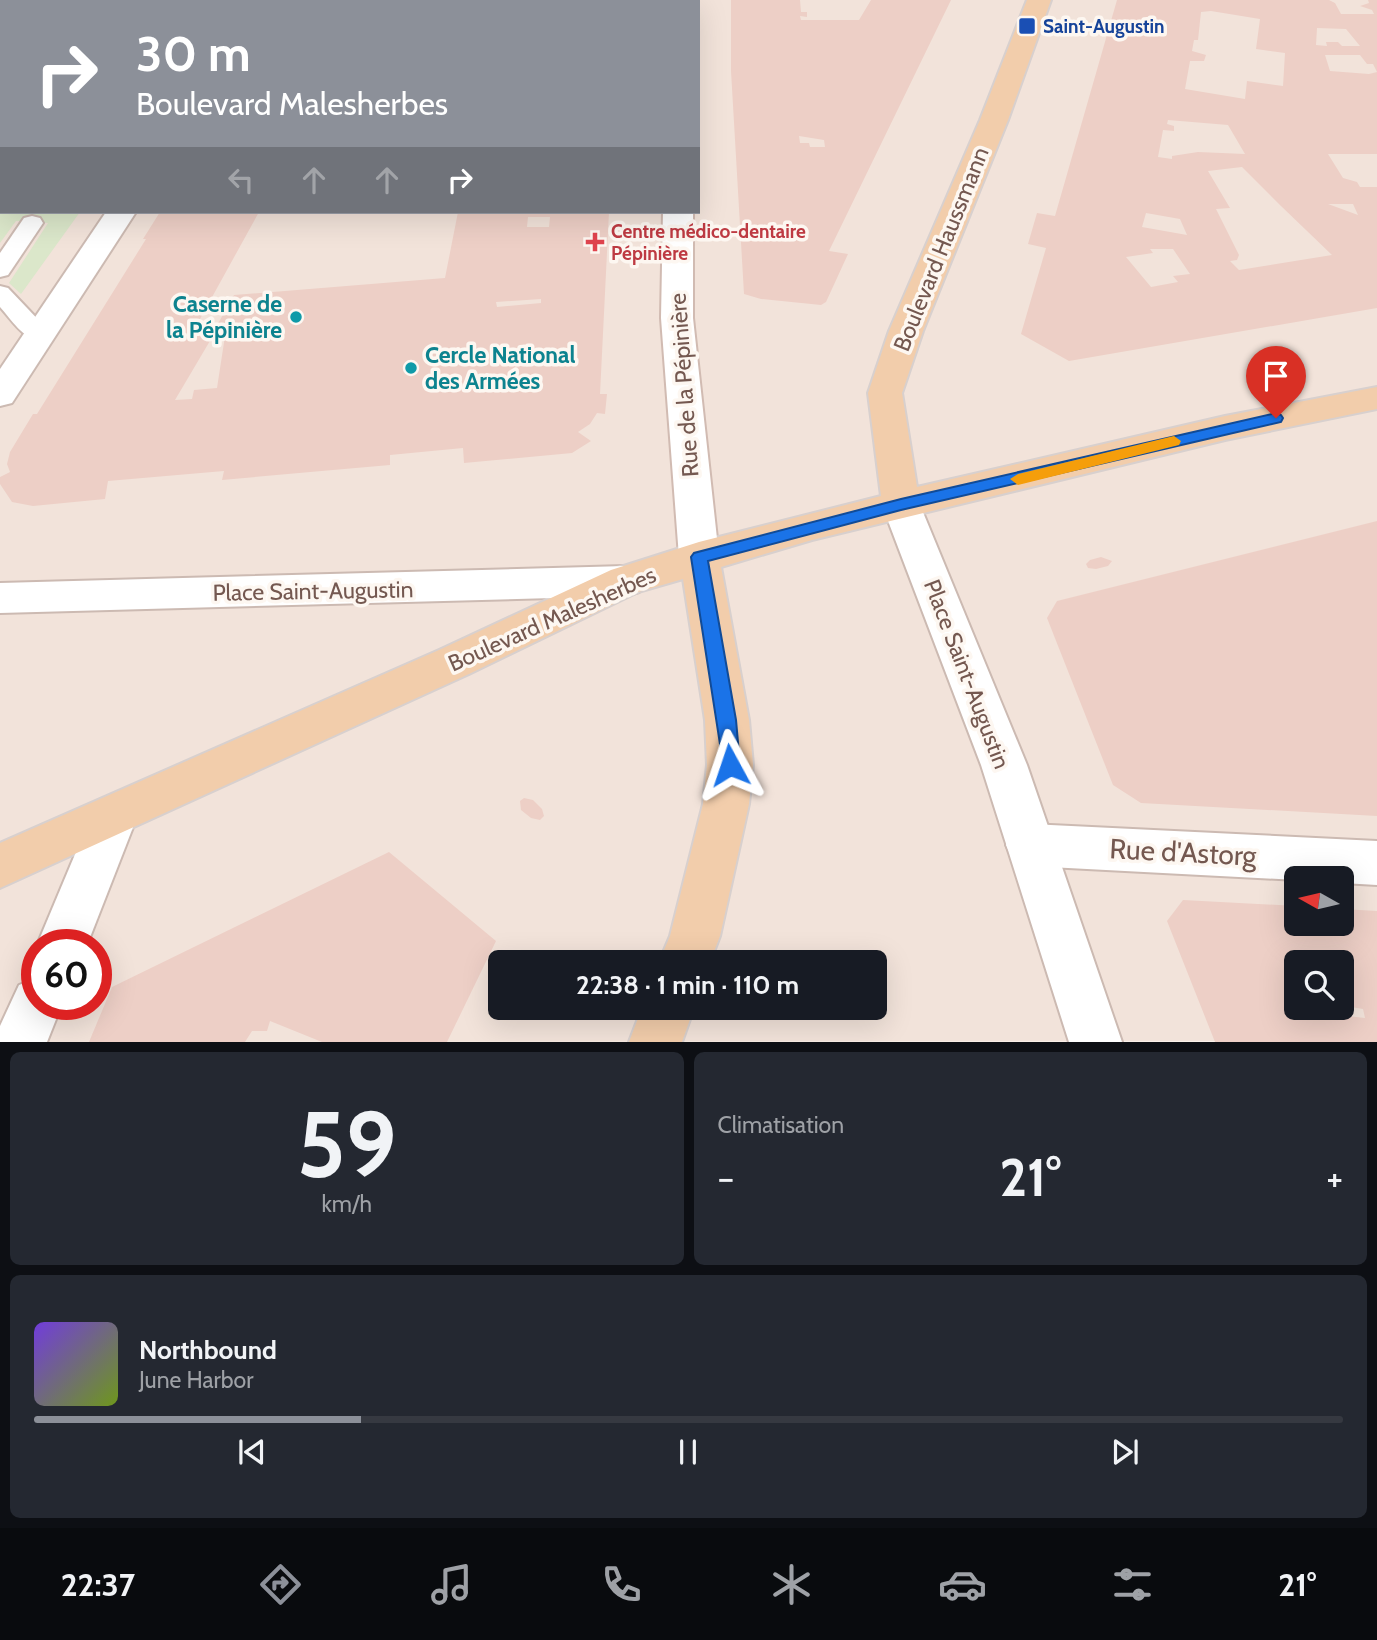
<!DOCTYPE html>
<html lang="fr">
<meta charset="utf-8">
<style>
:root{--surface:#171b24;--page:#242831;--text:#f1f3f6;--muted:#9ea1a6;--line:#363941;--accent:#8c9099}
body{margin:0;font-family:Cabin,sans-serif;background:var(--page);color:var(--text);height:100vh;display:flex;flex-direction:column;font-size:26px;white-space:nowrap}
*{box-sizing:border-box;margin:0}
p{font-size:23px;color:var(--muted)}
.icon{flex:none;width:38px;height:38px;fill:none;stroke:currentColor;stroke-width:2;stroke-linecap:round;stroke-linejoin:round}
.map{position:relative;height:1042px;overflow:hidden}
.drawer{display:flex;flex-direction:column;gap:10px;padding:10px;background:#0d0f14;flex:1}
.drawer>*{flex:none}
.banner{position:absolute;left:0px;top:0px;width:700px;height:214px;box-shadow:0 7px 28px #0002;background:#8c9099;color:#fff;overflow:hidden}
.needle{width:46px;rotate:278deg}
.tools{position:absolute;left:1284px;top:866px;display:grid;gap:14px}
.tools a{display:grid;place-items:center;width:70px;height:70px;border-radius:10px;background:var(--surface);box-shadow:0 7px 28px #0002;font-size:35px}
.speed{position:absolute;left:21px;top:929px;display:flex;gap:14px;font-size:35px;font-weight:700;text-align:center}
.speed>*{display:grid;place-content:center;width:91px;height:91px;border-radius:50%;background:var(--surface);box-shadow:0 7px 28px #0002;line-height:1}
.speed .limit{border:10px solid #d22;background:#fff;color:#111}
.pin{position:absolute;display:grid;place-items:center;width:60px;height:60px;color:#fff;margin:-72px -30px;border-radius:50% 50% 50% 0;rotate:-45deg;box-shadow:0 0 7px #0007}
.pin .icon{rotate:45deg}
.me{position:absolute;width:77px;margin:-38px;rotate:355deg;stroke-linejoin:round;filter:drop-shadow(0 0 5px #0008)}
.turn{display:flex;align-items:center;gap:24px;height:147px;padding:0 21px;font-size:32px}
.turn .icon{width:91px;height:91px;stroke-width:2.5}
.turn b{display:block;font-size:49px;line-height:60px}
.lanes{display:flex;align-items:center;height:66px;padding:0 21px;background:#0003;justify-content:center;gap:35px;direction:ltr}
.lanes .off{opacity:.35}
.big{font-size:52px;font-weight:700;line-height:1.1}
.drawer .tile{flex:1;display:flex;flex-direction:column;justify-content:center;gap:10px;min-width:0;padding:0 24px;border-radius:10px;background:var(--page)}
.drawer .dial{align-items:center;gap:0}
.dial b{font-size:91px;line-height:1}
.song{display:flex;align-items:center;gap:21px}
.cover{width:84px;height:84px;border-radius:10px;background:linear-gradient(135deg,hsl(260 70% 55%),hsl(80 70% 35%))}
.played{height:7px;border-radius:4px;background:linear-gradient(90deg,var(--accent) 25%,var(--line) 25%)}
.keys{display:flex;justify-content:space-around;direction:ltr}
.heat{display:flex;justify-content:space-between;align-items:center;font-size:38px;direction:ltr}
.drawer .tiles{flex:1;display:grid;gap:10px;grid-template-columns:1fr 1fr}
.tile:last-child{grid-column:span 2}
.trip{position:absolute;left:488px;top:950px;width:399px;height:70px;border-radius:10px;background:var(--surface);box-shadow:0 7px 28px #0002;font-weight:700;line-height:70px;text-align:center}
.tab-bar{display:flex;height:112px;justify-content:space-around;align-items:center;background:#090b0e;color:var(--muted)}
.tab-bar .icon{width:49px;height:49px}
.tab-bar .on{color:var(--accent)}
.tab-bar b{font-size:32px;color:var(--text)}
.map>svg:first-child{display:block}
</style>
<div class="map">
<svg width="1377" height="1042" viewBox="0 0 1377 1042">
<rect width="100%" height="100%" fill="#fbf2eb"/>
<path fill="#f2e3da" fill-rule="evenodd" d="M0,0H1377V1041L0,1042ZM2,2H698V212H2ZM1297,878H1342V924H1297ZM37,945H96V1004H37ZM500,962H875V1008H500ZM1297,962H1342V1008H1297Z"/>
<polygon fill="#dbe7ca" points="0,104 2,212 80,212 21,294 9,283 48,223 16,221 0,243"/>
<g fill="#edcfc6" fill-rule="evenodd">
<path d="M731,0H800L801,12H807V17L800,16L801,20H859L871,0H951L829,251L848,254L826,302L821,305L761,299L744,294L731,71ZM799,136L824,140L825,147H810L809,143H800Z"/>
<path d="M1117,0H1329L1335,3L1341,14H1374L1372,10L1360,6L1369,3L1368,0H1377V72L1373,64H1367L1360,55H1325L1330,71L1369,74L1377,72V154H1328L1343,178L1357,182L1360,187H1377V308L1069,361L1021,334L1046,248L1028,244L1037,213L1055,216ZM1211,11L1260,19L1256,49L1285,53L1283,86L1247,81L1245,99L1185,89L1190,61H1204L1206,55L1192,51L1194,40H1198L1201,12ZM1317,28L1346,29L1360,46H1342L1338,42H1326L1327,46L1316,45ZM1168,120L1228,125L1245,154L1198,152L1172,156V159L1158,157L1163,130L1174,131V126L1167,124ZM1242,167L1281,206L1332,255L1239,270L1230,261L1237,260L1239,255L1216,209L1230,208L1208,171ZM1328,204H1353L1358,215ZM1146,213L1180,219L1187,235L1142,227ZM1150,249H1173L1190,274L1173,276L1178,282L1151,287L1126,257L1153,253Z"/>
<path d="M160,212H259L195,328L215,329L234,295L445,278L458,212H609L600,394H607L605,414L597,413L590,424L578,432L591,441L572,453L464,463L463,448L390,455V465L333,470L222,480L224,471L108,481L105,499L33,506L12,502L0,484V477L10,472L7,464L10,452L33,414H37L146,239H143ZM528,217H550L549,227H527ZM541,299V303L497,307L496,302ZM245,327L243,335L225,336L217,388L194,390L192,399L175,400L217,329Z"/>
<polygon points="1377,521 1377,816 1141,803 1113,785 1047,618 1057,601"/>
<polygon points="1101,557 1112,561 1108,566 1096,569 1088,568 1086,564 1090,560"/>
<polygon points="524,798 533,800 542,809 544,816 540,820 531,818 521,810 520,801"/>
<polygon points="389,852 496,941 447,1042 322,1042 270,1021 267,1031 252,1031 245,1042 89,1042 112,987"/>
<path d="M1183,900L1297,906V924H1342V909L1377,911V1042H1215L1167,921ZM1297,962H1342V980L1351,1007L1363,1009L1365,1018L1329,1014L1326,1008H1297Z"/>
</g>
<g fill="none" stroke-linecap="round" stroke-linejoin="round">
<g stroke="#ccbab2" stroke-width="4">
<g id="service">
<polygon points="32,216 40,218 43,223 8,275 0,277 0,253 24,218"/>
<path d="M0,286L8,288L47,329L50,334L47,339C26,345 13,321 0,307Z"/>
</g>
</g>
<g stroke="#ccbab2" stroke-width="4">
<g id="minor">
<polygon points="256,0 281,0 255,2"/>
<rect x="0" y="79" width="2" height="16"/>
<polygon points="106,212 136,212 12,403 0,406 0,369"/>
<polygon points="625,566 639,570 645,581 639,592 625,596 0,613 0,583"/>
<polygon points="114,796 131,802 137,817 87,945 37,945 97,802"/>
<polygon points="1030,824 1377,841 1377,885 1342,883 1342,878 1297,880 1030,866 1013,860 1006,845 1013,830"/>
<polygon points="37,978 37,1004 62,1004 47,1042 0,1042 0,1026 19,985"/>
</g>
</g>
<g stroke="#ccbab2" stroke-width="4">
<polygon id="tertiary" points="901,491 914,495 920,505 1027,765 1122,1042 1069,1042 981,765 882,505 888,495"/>
</g>
<g stroke="#d1bbb2" stroke-width="4">
<g id="secondary">
<rect x="673" y="0" width="24" height="2"/>
<polygon points="663,212 693,212 693,318 719,557 713,567 699,572 685,567 679,557 661,318"/>
</g>
</g>
<g stroke="#d8d0ce" stroke-width="4">
<g id="primary">
<polygon points="1027,0 1051,0 1008,120 923,331 902,393 917,487 1225,416 1377,387 1377,409 1225,440 812,540 721,567 749,720 753,765 749,804 720,936 710,962 659,962 670,936 703,804 707,765 705,720 683,579 638,592 469,674 0,888 0,843 439,650 611,570 699,542 881,496 868,393 889,331 980,120"/>
<polygon points="642,1008 694,1008 682,1042 629,1042"/>
</g>
</g>
<use href="#service" fill="#fff" fill-rule="evenodd"/>
<use href="#minor" fill="#fff" fill-rule="evenodd"/>
<use href="#tertiary" fill="#fff" fill-rule="evenodd"/>
<use href="#secondary" fill="#fff" fill-rule="evenodd"/>
<use href="#primary" fill="#f2cdab" fill-rule="evenodd"/>
</g>
<polygon fill="#1a73e8" stroke="#114b97" stroke-width="2" points="1276,413 1281,415 1283,418 1281,422 901,510 708,561 736,720 740,765 737,770 730,773 724,770 691,557 694,553 901,499"/>
<polygon fill="#f59e0b" points="1174,436 1181,441 1179,445 1018,485 1010,479 1018,474"/>
<rect fill="#1a4fb4" stroke="#fdf7f1" stroke-width="2.5" x="1018" y="17" width="18" height="18" rx="3.5"/>
<path fill="#e0444e" stroke="#fdf7f1" stroke-width="2.5" d="M591.5 231.5h7v7h7v7h-7v7h-7v-7h-7v-7h7z"/>
<g fill="#0f9aa8" stroke="#fdf7f1" stroke-width="2.5">
<circle cx="296" cy="317" r="7"/>
<circle cx="411" cy="368" r="7"/>
</g>
<g text-anchor="middle" dominant-baseline="central" stroke-width="7" stroke-linejoin="round" paint-order="stroke">
<g font-size="19" font-weight="bold" fill="#164399" stroke="#fdf7f1" text-anchor="start">
<text x="1043" y="26">Saint-Augustin</text>
</g>
<g font-size="19" font-weight="bold" fill="#be3a42" stroke="#fdf7f1" text-anchor="start">
<text x="611" y="231">Centre médico-dentaire<tspan x="611" dy="22">Pépinière</tspan></text>
</g>
<g font-size="23" fill="#745850" stroke="#fdf7f1">
<text transform="translate(941 249) rotate(-68)">Boulevard Haussmann</text>
<text transform="translate(684 385) rotate(-94)">Rue de la Pépinière</text>
<text transform="translate(313 591) rotate(-1)">Place Saint-Augustin</text>
<text transform="translate(552 619) rotate(-24)">Boulevard Malesherbes</text>
<text transform="translate(967 674) rotate(69)">Place Saint-Augustin</text>
</g>
<g font-size="23" font-weight="bold" fill="#0d838f" stroke="#fdf7f1" text-anchor="end">
<text x="282" y="304">Caserne de<tspan x="282" dy="26">la Pépinière</tspan></text>
<text x="425" y="355" text-anchor="start">Cercle National<tspan x="425" dy="26">des Armées</tspan></text>
</g>
<g font-size="28" fill="#745850" stroke="#fdf7f1">
<text transform="translate(1183 852) rotate(3)">Rue d'Astorg</text>
</g>
</g>
</svg>
<div class="tools">
<a><svg class="needle" viewBox="-14 -14 28 28"><path d="M0-13l5 13h-10z" fill="#e53935"/><path d="M0 13l5-13h-10z" fill="#9ea1a6"/></svg></a>
<a><svg class="icon" aria-label="search" viewBox="0 0 24 24"><circle cx="10" cy="10" r="6"/><path d="M15 15l6 6"/></svg></a>
</div>
<div class="speed"><div class="limit">60</div></div>
<div class="pin" style="left:1276px;top:418px;background:#d93025"><svg class="icon" aria-label="arrive" viewBox="0 0 24 24"><path d="M6 21V4h12l-3 4 3 4H6"/></svg></div>
<svg class="me" style="left:730px;top:765px" viewBox="-20 -20 40 40"><path d="M0-17L14 15 0 8-14 15z" fill="#1a73e8" stroke="#fff" stroke-width="4"/></svg>
<div class="trip">22:38 · 1 min · 110 m</div>
<div class="banner">
<div class="turn"><svg class="icon" aria-label="right" viewBox="0 0 24 24"><path d="M7 20v-9h11M14 6l5 5-5 5"/></svg><div><b>30 m</b>Boulevard Malesherbes</div></div>
<div class="lanes"><svg class="icon off" aria-label="left" viewBox="0 0 24 24"><path d="M17 20v-9H6M10 6l-5 5 5 5"/></svg><svg class="icon off" aria-label="ahead" viewBox="0 0 24 24"><path d="M12 20V5M6 11l6-6 6 6"/></svg><svg class="icon off" aria-label="ahead" viewBox="0 0 24 24"><path d="M12 20V5M6 11l6-6 6 6"/></svg><svg class="icon" aria-label="right" viewBox="0 0 24 24"><path d="M7 20v-9h11M14 6l5 5-5 5"/></svg></div>
</div>
</div>
<section class="drawer">
<div class="tiles">
<div class="tile dial"><b>59</b><p>km/h</p></div>
<div class="tile"><p>Climatisation</p>
<div class="heat"><a>−</a><b class="big">21°</b><a>+</a></div>
</div>
<div class="tile">
<div class="song"><i class="cover"></i><div><b>Northbound</b><p>June Harbor</p></div></div>
<div class="played"></div>
<div class="keys"><svg class="icon" aria-label="previous" viewBox="0 0 24 24"><path d="M18 5L8 12l10 7zM5 5v14"/></svg><svg class="icon" aria-label="pause" viewBox="0 0 24 24"><path d="M8 5v14M16 5v14"/></svg><svg class="icon" aria-label="next" viewBox="0 0 24 24"><path d="M6 5l10 7-10 7zM19 5v14"/></svg></div>
</div>
</div>
</section>
<nav class="tab-bar">
<b>22:37</b>
<svg class="icon on" aria-label="directions" viewBox="0 0 24 24"><path d="M12 3l9 9-9 9-9-9zM9 14v-3h6M13 9l2 2-2 2"/></svg>
<svg class="icon" aria-label="music" viewBox="0 0 24 24"><path d="M9 18V5l10-2v13"/><circle cx="6" cy="18" r="3"/><circle cx="16" cy="16" r="3"/></svg>
<svg class="icon" aria-label="phone" viewBox="0 0 24 24"><path d="M5 4h4l2 5-3 2q2 4 5 5l2-3 5 2v4C11 20 4 13 5 4z"/></svg>
<svg class="icon" aria-label="climate" viewBox="0 0 24 24"><path d="M12 3v18M4 7l16 10M4 17L20 7"/></svg>
<svg class="icon" aria-label="car" viewBox="0 0 24 24"><path d="M5 17H2v-5l4-1 3-4h7l3 4 3 1v5h-3M9 17h6M6 11h13"/><circle cx="7" cy="17" r="2"/><circle cx="17" cy="17" r="2"/></svg>
<svg class="icon" aria-label="filters" viewBox="0 0 24 24"><path d="M4 7h16M4 17h16"/><circle cx="9" cy="7" r="2"/><circle cx="15" cy="17" r="2"/></svg>
<b>21°</b>
</nav>
